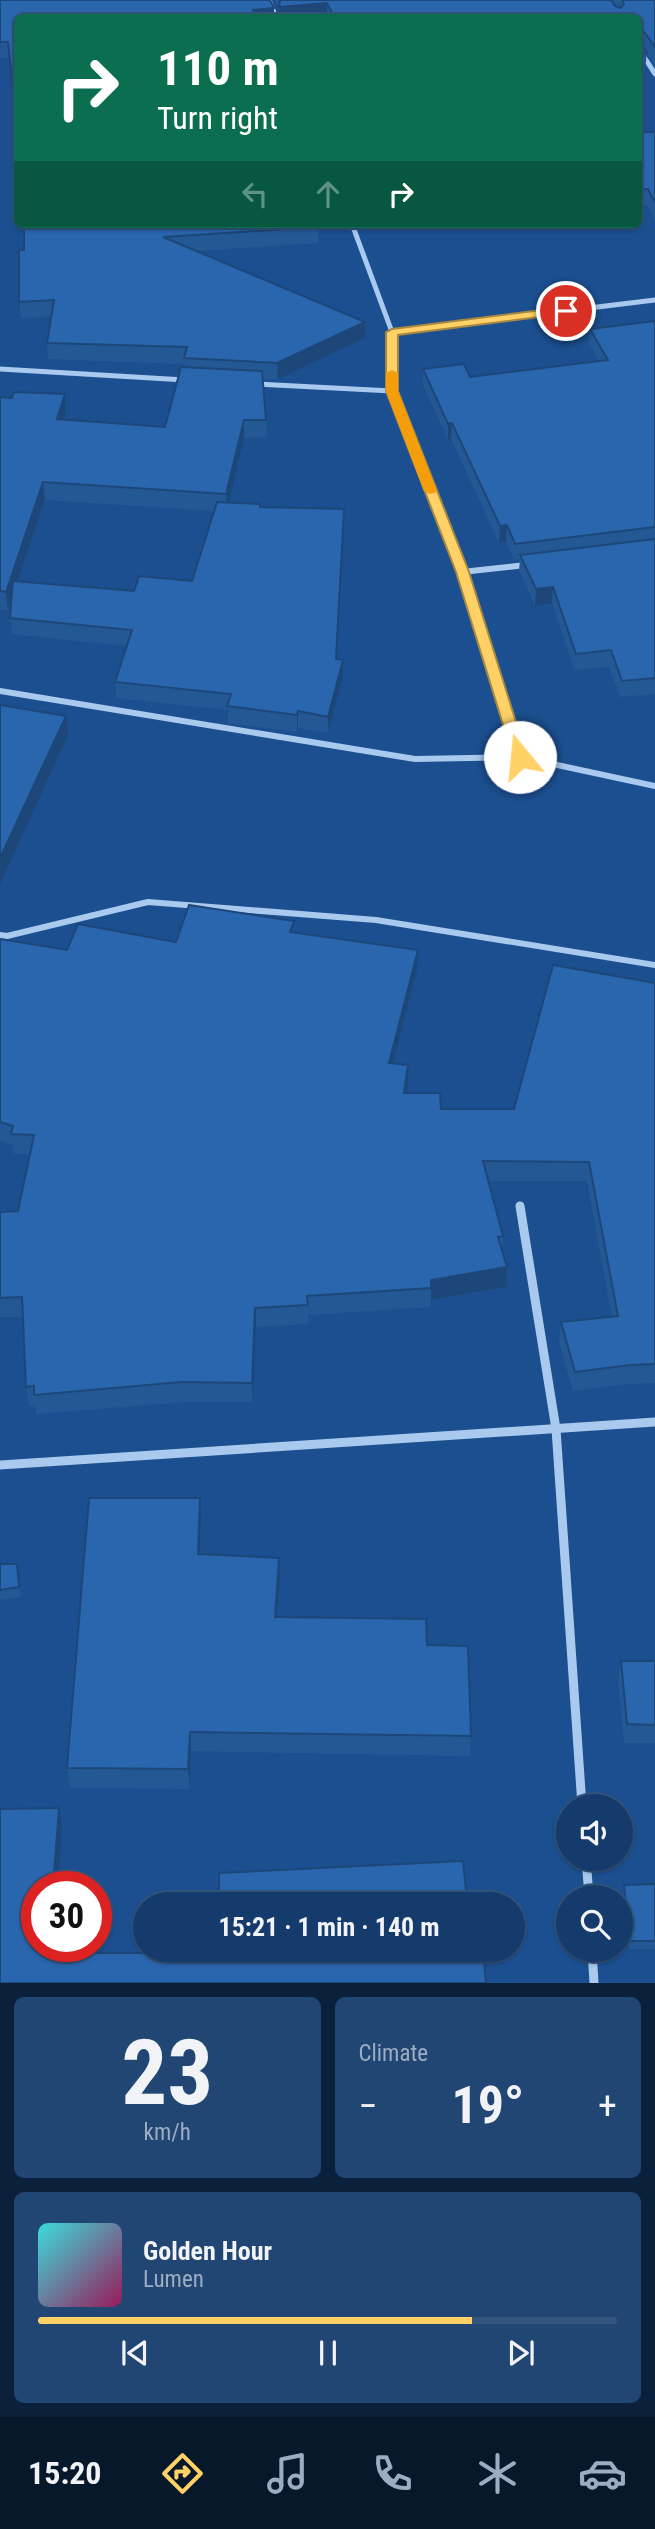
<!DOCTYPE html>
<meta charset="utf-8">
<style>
:root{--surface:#143b6b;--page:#214673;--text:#f1f3f6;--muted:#9dadc1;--line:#33557e;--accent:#ffd166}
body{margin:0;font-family:"Roboto Condensed",sans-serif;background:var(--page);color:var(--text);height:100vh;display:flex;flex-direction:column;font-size:26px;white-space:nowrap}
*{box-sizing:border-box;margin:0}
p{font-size:23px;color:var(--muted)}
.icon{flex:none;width:38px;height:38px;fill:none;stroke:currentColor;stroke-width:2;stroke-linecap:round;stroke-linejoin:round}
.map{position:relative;height:1983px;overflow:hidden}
.sheet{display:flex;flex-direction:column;gap:14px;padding:14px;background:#0b203b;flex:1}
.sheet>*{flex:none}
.hud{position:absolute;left:14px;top:14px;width:628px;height:214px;border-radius:10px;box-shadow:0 2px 5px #0004,0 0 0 2px var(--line);background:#0b6e4f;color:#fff;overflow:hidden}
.buttons{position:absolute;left:556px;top:1794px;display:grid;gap:14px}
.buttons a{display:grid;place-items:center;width:77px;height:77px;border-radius:50%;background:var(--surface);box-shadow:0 2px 5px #0004,0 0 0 2px var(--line);font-size:35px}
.speed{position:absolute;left:21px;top:1871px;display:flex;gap:14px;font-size:35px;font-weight:700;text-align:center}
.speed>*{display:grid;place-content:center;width:91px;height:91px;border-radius:50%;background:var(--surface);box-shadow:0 2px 5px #0004,0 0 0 2px var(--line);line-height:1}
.speed .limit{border:10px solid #d22;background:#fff;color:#111}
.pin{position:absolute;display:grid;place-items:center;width:60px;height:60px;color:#fff;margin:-30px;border:4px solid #fff;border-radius:50%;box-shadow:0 2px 7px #0007}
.me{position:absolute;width:77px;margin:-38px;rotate:343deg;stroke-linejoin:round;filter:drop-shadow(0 0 5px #0008)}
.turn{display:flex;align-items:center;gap:24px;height:147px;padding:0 28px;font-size:32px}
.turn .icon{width:91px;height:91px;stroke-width:2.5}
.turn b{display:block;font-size:49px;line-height:60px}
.lanes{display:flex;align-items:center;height:66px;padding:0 28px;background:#0003;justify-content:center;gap:35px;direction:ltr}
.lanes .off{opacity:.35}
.big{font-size:52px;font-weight:700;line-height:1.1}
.sheet .tile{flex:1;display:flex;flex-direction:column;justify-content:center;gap:10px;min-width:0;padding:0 24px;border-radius:10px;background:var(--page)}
.sheet .dial{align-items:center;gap:0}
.dial b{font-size:91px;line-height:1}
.song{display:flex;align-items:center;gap:21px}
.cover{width:84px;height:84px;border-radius:10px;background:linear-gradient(135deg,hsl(180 70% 55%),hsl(330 70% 35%))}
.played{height:7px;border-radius:4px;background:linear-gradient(90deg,var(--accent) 75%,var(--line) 75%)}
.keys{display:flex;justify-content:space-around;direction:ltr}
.heat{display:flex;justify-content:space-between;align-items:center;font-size:38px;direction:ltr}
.sheet .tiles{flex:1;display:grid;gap:14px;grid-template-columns:1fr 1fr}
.tile:last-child{grid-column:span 2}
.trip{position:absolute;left:133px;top:1892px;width:392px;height:70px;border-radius:35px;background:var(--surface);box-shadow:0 2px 5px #0004,0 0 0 2px var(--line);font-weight:700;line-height:70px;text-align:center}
.menu{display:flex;height:112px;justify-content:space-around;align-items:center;background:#08182b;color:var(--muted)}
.menu .icon{width:49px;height:49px}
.menu .on{color:var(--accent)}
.menu b{font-size:32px;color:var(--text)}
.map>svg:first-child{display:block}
</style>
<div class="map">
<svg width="655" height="1983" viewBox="0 0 655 1983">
<rect width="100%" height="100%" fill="#1b4f8f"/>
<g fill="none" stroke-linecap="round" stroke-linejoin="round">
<g stroke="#a9c9ee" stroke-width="5">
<polyline points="269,0 276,18"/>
<polyline points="639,49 655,74"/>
<polyline points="352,224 392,332 392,391 431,493"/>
<polyline points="392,332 655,300"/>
<polyline points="0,369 185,380"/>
<polyline points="256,384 392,391"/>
</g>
<g stroke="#a9c9ee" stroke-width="6">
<polyline points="431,491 462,572 520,757 655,786"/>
<polyline points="462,572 526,565"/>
<polyline points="0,691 415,759 520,757"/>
<polyline points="0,935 7,936 148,902 376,920 655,965"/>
</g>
<g stroke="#a9c9ee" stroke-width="9">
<polyline points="520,1206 556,1429 582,1806"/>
<polyline points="0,1465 655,1422"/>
<polyline points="586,1858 589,1897"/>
<polyline points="592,1950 594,1983"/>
</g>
</g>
<g fill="#245895" fill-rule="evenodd">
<polygon points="0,0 18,18 18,104 14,104 9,57 0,58"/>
<polygon points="275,0 611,0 615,6 617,7 613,0 655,0 655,65 642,47 647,53 645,69 639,69 639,18 279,18 279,11"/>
<polygon points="639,132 655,132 655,220 647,205 639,205"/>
<path d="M24,224L318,227V243L196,251L365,322V338L278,379H263L267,437L244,438L229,502L260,507L344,525L337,660L343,677L328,733L298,728L297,732L228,723V710L116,698L115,682L127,646L12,634L10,618L11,600L8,610L0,609V397L12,398L65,394L66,412L64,419L165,427L185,367V364L48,359L47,343L51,317L21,318L19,302L24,250ZM45,500L214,511L192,581L134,591L18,581Z"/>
<polygon points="655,321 655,694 620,697 609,667 574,670 552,603 535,606 519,571 520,559 514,560 506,542 499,543 451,439 448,440 423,385 423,369 470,377 598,361 589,344 590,329"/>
<polygon points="294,932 417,970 393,1064 408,1065 406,1093 441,1109 514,1109 655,983 655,1383 627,1384 573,1391 559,1342 561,1322 612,1317 587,1181 489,1181 503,1236 502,1251 507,1267 506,1287 431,1300 430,1307 308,1315 308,1324 256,1327 253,1402 184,1402 36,1414 35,1405 29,1406 26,1387 23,1317 0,1317 0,1212 18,1211 30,1154 14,1154 13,1145 0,1141 0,939 67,950"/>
<polygon points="200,1498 201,1519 200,1554 280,1578 277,1617 427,1645 471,1736 470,1756 191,1751 190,1789 70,1788 67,1768"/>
<polygon points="0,1564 17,1564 21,1597 0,1600"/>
<polygon points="621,1661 655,1661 655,1743 624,1743 618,1680"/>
<polygon points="655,1884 655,1949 629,1949 623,1893 624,1885"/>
</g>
<g fill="#1d4779">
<polygon points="327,3 327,17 279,18 279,7"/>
<polygon points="274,8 274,18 253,18 253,10"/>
<polygon points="642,29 641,44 639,44 639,30"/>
<polygon points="365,322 365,338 278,379 277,363"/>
<polygon points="65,394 66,412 59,437 57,419"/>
<polygon points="244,420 244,438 227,512 226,494"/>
<polygon points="452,423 451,439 448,440 448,424"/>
<polygon points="43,482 45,500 8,610 6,592"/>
<polygon points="344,509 344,525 336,676 336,659"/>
<polygon points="507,525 506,542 499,543 500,526"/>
<polygon points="553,587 552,603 535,606 536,589"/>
<polygon points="343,660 343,677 328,733 328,717"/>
<polygon points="298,711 298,728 297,732 297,715"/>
<polygon points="66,716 68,735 0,884 0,858"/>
<polygon points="418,950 417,970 388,1083 389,1063"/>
<polygon points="408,1065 408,1085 403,1113 404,1093"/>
<polygon points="507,1267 506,1287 431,1300 431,1280"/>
<polygon points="255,1308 256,1327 253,1402 252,1383"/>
<polygon points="200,1498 201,1519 199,1574 198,1554"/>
<polygon points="279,1558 280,1578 275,1637 275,1617"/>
<polygon points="190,1732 191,1751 190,1789 188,1769"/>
<polygon points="59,1808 62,1827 58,1886 53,1886"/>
<polygon points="49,1946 54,1946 52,1971 49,1953"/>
</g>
<g fill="#2a66ad" stroke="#1d4779" stroke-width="2">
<polygon points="0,0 270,0 274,8 253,10 255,18 18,18 18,89 13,89 8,42 0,42"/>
<polygon points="280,0 611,0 615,6 621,8 624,4 622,0 655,0 655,47 642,29 639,30 639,18 335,18 327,3 279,7"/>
<polygon points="639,41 647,53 639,54"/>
<polygon points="639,132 655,132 655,202 648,189 639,189"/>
<polygon points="24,224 317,224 318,227 163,237 365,322 277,363 184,358 187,347 47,343 54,300 19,302 19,250 24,250"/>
<polygon points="655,321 655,527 515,544 507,525 500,526 452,423 448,424 423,369 464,364 470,377 608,360 590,329"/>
<polygon points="181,367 262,371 266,420 244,420 226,494 43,482 6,592 0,591 0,397 12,398 14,392 65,394 57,419 165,427"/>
<polygon points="217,502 260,504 260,507 344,509 336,659 343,660 328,717 298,711 297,715 227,706 231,694 115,682 132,630 10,618 13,581 134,591 139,576 192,581"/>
<polygon points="655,539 655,678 622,681 611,650 576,654 553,587 536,589 520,555"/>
<polygon points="0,705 66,716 0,858"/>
<polygon points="189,905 294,921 290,932 418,950 389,1063 408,1065 404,1093 440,1093 441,1109 514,1109 553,965 655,983 655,1364 630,1365 575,1372 561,1322 618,1316 589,1162 483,1161 503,1236 498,1237 507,1267 431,1280 431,1288 307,1296 308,1305 255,1308 252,1383 182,1382 34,1395 34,1386 26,1387 22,1297 0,1298 0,1212 18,1211 34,1135 11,1134 13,1126 0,1122 0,939 67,950 78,924 176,942"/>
<polygon points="89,1498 200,1498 198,1554 279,1558 275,1617 426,1619 427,1645 468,1646 471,1736 190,1732 188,1769 67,1768"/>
<polygon points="0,1564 17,1564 19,1587 0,1590"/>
<polygon points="621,1661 655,1661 655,1725 627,1724"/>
<polygon points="59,1808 53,1886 37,1886 37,1946 49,1946 49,1953 220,1953 220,1950 483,1950 486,1983 0,1983 0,1809"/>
<polygon points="463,1861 467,1901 478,1901 478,1904 219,1904 219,1873"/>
<polygon points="655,1884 655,1941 630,1941 624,1885"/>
</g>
<polygon fill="#ffd166" stroke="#a68842" stroke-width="2" points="566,307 572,311 570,313 398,335 398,391 469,572 527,757 520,762 513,757 456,572 386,391 386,332 392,329"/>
<polygon fill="#f59e0b" points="392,370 398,373 398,391 437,491 435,493 430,494 424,491 386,391 386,373"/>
</svg>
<div class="buttons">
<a><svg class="icon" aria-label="sound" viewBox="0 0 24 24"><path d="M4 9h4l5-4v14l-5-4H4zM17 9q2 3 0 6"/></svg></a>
<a><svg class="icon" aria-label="search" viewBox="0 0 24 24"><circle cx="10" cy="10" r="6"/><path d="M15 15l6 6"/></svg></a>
</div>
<div class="speed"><div class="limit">30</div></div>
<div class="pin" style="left:566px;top:311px;background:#d93025"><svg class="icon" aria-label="arrive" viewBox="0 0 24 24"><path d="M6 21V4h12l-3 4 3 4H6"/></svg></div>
<svg class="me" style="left:520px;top:757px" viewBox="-20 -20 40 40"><circle r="19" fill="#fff"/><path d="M0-13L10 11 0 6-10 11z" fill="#ffd166"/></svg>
<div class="trip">15:21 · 1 min · 140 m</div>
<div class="hud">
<div class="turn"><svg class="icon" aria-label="right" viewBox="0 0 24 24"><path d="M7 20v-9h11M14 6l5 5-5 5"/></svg><div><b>110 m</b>Turn right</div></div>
<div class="lanes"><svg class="icon off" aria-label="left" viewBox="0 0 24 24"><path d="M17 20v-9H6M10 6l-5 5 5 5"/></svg><svg class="icon off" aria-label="ahead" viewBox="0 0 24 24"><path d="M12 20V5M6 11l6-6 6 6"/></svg><svg class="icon" aria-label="right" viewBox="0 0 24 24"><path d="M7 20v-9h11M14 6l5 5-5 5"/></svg></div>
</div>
</div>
<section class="sheet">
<div class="tiles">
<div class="tile dial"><b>23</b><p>km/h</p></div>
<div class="tile"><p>Climate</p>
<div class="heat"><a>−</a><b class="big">19°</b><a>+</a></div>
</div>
<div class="tile">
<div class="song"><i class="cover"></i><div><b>Golden Hour</b><p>Lumen</p></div></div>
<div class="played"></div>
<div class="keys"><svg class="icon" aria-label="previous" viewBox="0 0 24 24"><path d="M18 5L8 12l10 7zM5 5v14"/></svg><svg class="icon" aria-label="pause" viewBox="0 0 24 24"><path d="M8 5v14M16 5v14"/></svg><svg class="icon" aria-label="next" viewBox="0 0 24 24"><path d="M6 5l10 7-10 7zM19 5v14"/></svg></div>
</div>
</div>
</section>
<nav class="menu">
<b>15:20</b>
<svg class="icon on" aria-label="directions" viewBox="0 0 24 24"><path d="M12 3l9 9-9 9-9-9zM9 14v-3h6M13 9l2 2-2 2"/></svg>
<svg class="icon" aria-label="music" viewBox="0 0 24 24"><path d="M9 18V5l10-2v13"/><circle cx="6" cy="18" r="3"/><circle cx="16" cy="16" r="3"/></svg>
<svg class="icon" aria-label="phone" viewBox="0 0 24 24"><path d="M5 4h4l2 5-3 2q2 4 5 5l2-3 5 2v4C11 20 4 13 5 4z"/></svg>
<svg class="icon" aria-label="climate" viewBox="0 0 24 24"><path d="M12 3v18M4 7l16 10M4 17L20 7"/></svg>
<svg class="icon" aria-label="car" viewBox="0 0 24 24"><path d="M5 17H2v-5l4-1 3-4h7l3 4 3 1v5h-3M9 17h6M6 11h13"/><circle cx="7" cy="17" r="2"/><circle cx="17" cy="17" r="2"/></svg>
</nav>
